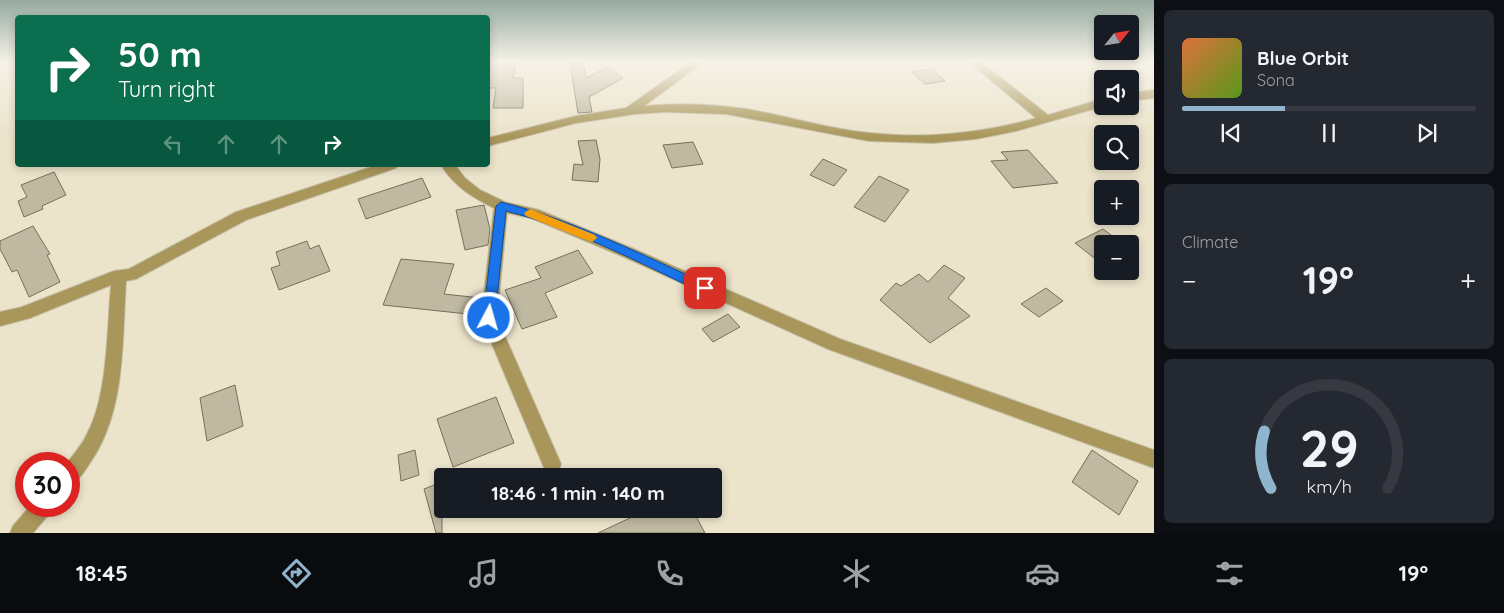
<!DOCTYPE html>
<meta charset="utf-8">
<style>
:root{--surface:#171b24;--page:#242831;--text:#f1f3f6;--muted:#9ea1a6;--line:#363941;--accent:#8fb4cd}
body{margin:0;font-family:Quicksand,sans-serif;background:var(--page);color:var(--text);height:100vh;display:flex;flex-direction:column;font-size:19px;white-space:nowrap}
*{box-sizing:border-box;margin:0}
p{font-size:16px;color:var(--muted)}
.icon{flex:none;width:28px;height:28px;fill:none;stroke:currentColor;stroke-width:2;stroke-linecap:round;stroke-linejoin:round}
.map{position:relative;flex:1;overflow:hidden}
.sheet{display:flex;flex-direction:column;gap:10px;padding:10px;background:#0d0f14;width:350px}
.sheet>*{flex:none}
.guide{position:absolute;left:15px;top:15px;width:475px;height:152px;border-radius:5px;box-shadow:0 2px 8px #0003;background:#0b6e4f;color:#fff;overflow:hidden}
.needle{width:32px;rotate:60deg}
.fabs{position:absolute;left:1094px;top:15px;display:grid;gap:10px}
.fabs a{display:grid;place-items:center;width:45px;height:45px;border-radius:5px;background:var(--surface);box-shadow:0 2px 8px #0003;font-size:25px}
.speed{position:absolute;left:15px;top:452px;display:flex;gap:10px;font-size:25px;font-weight:700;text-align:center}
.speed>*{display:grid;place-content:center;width:65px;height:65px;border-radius:50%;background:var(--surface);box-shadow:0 2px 8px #0003;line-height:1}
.speed .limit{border:8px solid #d22;background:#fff;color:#111}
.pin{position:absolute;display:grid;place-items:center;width:42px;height:42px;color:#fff;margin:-21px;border-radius:10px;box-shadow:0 2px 8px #0006}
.me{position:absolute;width:55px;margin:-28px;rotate:6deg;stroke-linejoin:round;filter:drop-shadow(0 0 4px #0008)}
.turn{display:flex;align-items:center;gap:18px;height:105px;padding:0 20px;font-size:22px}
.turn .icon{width:65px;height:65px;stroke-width:2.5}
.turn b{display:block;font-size:35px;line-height:42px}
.lanes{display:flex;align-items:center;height:48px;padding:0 20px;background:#0003;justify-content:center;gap:25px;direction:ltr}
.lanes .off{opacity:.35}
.big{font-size:38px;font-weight:700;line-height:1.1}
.sheet .card{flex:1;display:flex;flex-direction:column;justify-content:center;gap:8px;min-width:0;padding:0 18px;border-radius:8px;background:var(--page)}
.sheet .dial{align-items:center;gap:0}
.dial svg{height:130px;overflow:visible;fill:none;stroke:var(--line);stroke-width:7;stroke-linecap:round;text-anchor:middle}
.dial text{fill:var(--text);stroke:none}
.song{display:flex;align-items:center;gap:15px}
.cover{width:60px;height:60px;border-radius:8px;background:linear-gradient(135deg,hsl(20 70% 55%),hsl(90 70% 35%))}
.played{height:5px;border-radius:2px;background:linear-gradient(90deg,var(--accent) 35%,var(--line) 35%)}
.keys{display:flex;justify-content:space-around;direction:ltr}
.heat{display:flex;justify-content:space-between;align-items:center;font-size:28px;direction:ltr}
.trip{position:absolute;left:434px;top:468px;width:288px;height:50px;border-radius:5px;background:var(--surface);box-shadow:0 2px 8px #0003;font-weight:700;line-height:50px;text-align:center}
.tab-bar{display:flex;height:80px;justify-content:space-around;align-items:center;background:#090b0e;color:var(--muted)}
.tab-bar .icon{width:35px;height:35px}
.tab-bar .active{color:var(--accent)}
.tab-bar b{font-size:22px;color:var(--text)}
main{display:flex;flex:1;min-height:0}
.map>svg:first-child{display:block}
</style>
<main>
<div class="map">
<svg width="1154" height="533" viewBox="0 0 1154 533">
<rect width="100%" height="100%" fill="#ebe3ca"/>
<g fill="#c0b9a1" stroke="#77705a">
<polygon points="488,62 516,62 513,78 523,78 523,108 493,108 496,88 488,88"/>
<polygon points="583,62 586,78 607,67 623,78 589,97 592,112 578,113 570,63"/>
<polygon points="932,69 945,81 925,84 912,72"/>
<polygon points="596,140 600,159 598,182 572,180 574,164 583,165 578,141"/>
<polygon points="693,142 703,164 672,168 663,145"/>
<polygon points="1028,150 1058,183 1013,188 991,161 1008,160 1001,152"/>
<polygon points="823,159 847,170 834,186 810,175"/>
<polygon points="54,172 66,195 42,206 43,209 24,217 18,201 27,197 21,185"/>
<polygon points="879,176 909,190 885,222 854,207"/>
<polygon points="422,178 431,197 366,219 358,199"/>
<polygon points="484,205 490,229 488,245 465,250 456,210"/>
<polygon points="33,226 50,254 47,255 60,282 29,297 17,270 12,272 0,249 0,241"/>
<polygon points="1103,229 1123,244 1102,244 1102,264 1075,243"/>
<polygon points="307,241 310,249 319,245 330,271 279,290 271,268 280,265 276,252"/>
<polygon points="578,250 593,273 545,293 557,317 522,329 505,290 541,278 535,267"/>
<polygon points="401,259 454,264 444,294 481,298 477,315 383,305"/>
<polygon points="944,265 965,278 948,298 970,316 930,343 880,300 896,283 901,286 919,274 928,282"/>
<polygon points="1046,288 1063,301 1039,317 1021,304"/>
<polygon points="728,314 740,327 713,342 702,329"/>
<polygon points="235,385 243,426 207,441 200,398"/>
<polygon points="496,397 514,443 453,467 437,419"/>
<polygon points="415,450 419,475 401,481 398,455"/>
<polygon points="1092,450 1138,481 1119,515 1072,482"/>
<polygon points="442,482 442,533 436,533 424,489"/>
<polygon points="649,509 692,509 705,533 598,533"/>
</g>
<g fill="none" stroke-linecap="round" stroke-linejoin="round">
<g stroke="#c4bea7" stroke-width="2">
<g id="street">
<path d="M691,62H704L644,106C678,103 712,104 746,109C788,116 828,129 870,133C925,139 983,133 1036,118L969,62H981L1048,115L1102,99L1104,106L1016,131L976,139L933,143L869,141L726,114L665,112L635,114L576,123L488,146V138L576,116L626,108Z"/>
<polygon points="1154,90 1154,98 1130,101 1130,93"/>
<path d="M377,165H398L396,168L246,220L136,279L126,281C122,342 126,411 90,463C84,472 79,481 69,484V464H66C74,454 83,444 88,432C108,393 107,329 111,285L30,318L0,326V312L22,307L114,271L129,269L236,212Z"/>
<path d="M441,165H455L465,178L480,190L505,202L539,210L634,249L840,339L1154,450V468L828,349L624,257L531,218L507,213L497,318L561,464L559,470L552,473L545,470L481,318L494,208C472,197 455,187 441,165Z"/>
<polygon points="30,506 53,506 50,513 33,533 10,533 13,526"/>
</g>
</g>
<use href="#street" fill="#a9965a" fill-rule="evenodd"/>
</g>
<linearGradient id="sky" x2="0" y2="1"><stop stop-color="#95aaa0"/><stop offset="0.45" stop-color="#f6f2e7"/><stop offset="1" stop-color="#f6f2e7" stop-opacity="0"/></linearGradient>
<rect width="1154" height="137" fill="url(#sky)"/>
<path fill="#1a73e8" stroke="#114b97" d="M501,202C573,220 641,254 709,285L711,288L709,292H701C638,262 573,228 506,211L495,318L494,322H485L483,318L496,206Z"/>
<polygon fill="#f59e0b" points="530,209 595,235 597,238 592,242 526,216 524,213"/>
</svg>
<div class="fabs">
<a><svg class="needle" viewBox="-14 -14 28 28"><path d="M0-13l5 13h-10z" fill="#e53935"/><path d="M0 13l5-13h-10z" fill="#9ea1a6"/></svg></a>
<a><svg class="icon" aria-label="sound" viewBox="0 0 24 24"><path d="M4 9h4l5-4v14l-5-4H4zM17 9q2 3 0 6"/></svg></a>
<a><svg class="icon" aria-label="search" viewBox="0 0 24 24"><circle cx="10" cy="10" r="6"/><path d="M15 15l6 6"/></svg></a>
<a>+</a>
<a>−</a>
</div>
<div class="speed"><div class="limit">30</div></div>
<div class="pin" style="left:705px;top:288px;background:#d93025"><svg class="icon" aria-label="arrive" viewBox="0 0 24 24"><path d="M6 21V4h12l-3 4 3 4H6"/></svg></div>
<svg class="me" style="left:489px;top:318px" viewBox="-20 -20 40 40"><circle r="17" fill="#1a73e8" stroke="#fff" stroke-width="3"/><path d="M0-11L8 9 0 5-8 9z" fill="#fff"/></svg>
<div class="trip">18:46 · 1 min · 140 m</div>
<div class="guide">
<div class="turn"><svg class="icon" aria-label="right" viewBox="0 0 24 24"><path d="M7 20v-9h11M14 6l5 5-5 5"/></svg><div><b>50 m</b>Turn right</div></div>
<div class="lanes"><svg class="icon off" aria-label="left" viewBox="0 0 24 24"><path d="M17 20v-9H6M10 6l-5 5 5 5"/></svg><svg class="icon off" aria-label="ahead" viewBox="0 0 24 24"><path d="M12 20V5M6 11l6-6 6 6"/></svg><svg class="icon off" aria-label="ahead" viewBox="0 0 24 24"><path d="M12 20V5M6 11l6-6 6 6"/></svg><svg class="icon" aria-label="right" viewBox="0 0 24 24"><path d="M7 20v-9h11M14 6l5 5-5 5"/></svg></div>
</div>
</div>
<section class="sheet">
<div class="card">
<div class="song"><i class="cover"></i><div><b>Blue Orbit</b><p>Sona</p></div></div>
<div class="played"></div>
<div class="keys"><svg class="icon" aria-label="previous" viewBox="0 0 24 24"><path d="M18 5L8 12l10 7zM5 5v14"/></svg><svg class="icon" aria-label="pause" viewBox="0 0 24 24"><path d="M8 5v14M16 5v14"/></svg><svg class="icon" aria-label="next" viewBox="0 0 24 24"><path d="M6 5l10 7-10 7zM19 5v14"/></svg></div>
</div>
<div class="card"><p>Climate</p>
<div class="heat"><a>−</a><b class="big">19°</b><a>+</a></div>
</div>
<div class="card dial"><svg viewBox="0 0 100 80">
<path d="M14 69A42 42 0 1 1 86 69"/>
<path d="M14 69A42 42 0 0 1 10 34" stroke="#8fb4cd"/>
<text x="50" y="56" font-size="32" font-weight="700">29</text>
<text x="50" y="72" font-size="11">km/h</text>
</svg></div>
</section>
</main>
<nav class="tab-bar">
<b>18:45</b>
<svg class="icon active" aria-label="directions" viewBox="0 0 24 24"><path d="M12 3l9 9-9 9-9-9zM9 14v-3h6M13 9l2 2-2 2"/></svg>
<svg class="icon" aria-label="music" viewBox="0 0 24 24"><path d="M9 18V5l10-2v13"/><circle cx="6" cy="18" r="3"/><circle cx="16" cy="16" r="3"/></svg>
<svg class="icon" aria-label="phone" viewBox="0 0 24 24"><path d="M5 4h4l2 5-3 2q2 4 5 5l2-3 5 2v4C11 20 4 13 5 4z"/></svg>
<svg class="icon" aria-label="climate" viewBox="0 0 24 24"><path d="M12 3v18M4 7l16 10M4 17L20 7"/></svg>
<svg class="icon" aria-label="car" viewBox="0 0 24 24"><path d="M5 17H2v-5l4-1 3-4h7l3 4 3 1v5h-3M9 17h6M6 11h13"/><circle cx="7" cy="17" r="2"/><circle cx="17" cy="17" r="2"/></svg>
<svg class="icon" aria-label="filters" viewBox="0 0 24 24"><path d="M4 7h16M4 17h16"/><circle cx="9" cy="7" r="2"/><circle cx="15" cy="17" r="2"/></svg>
<b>19°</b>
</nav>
